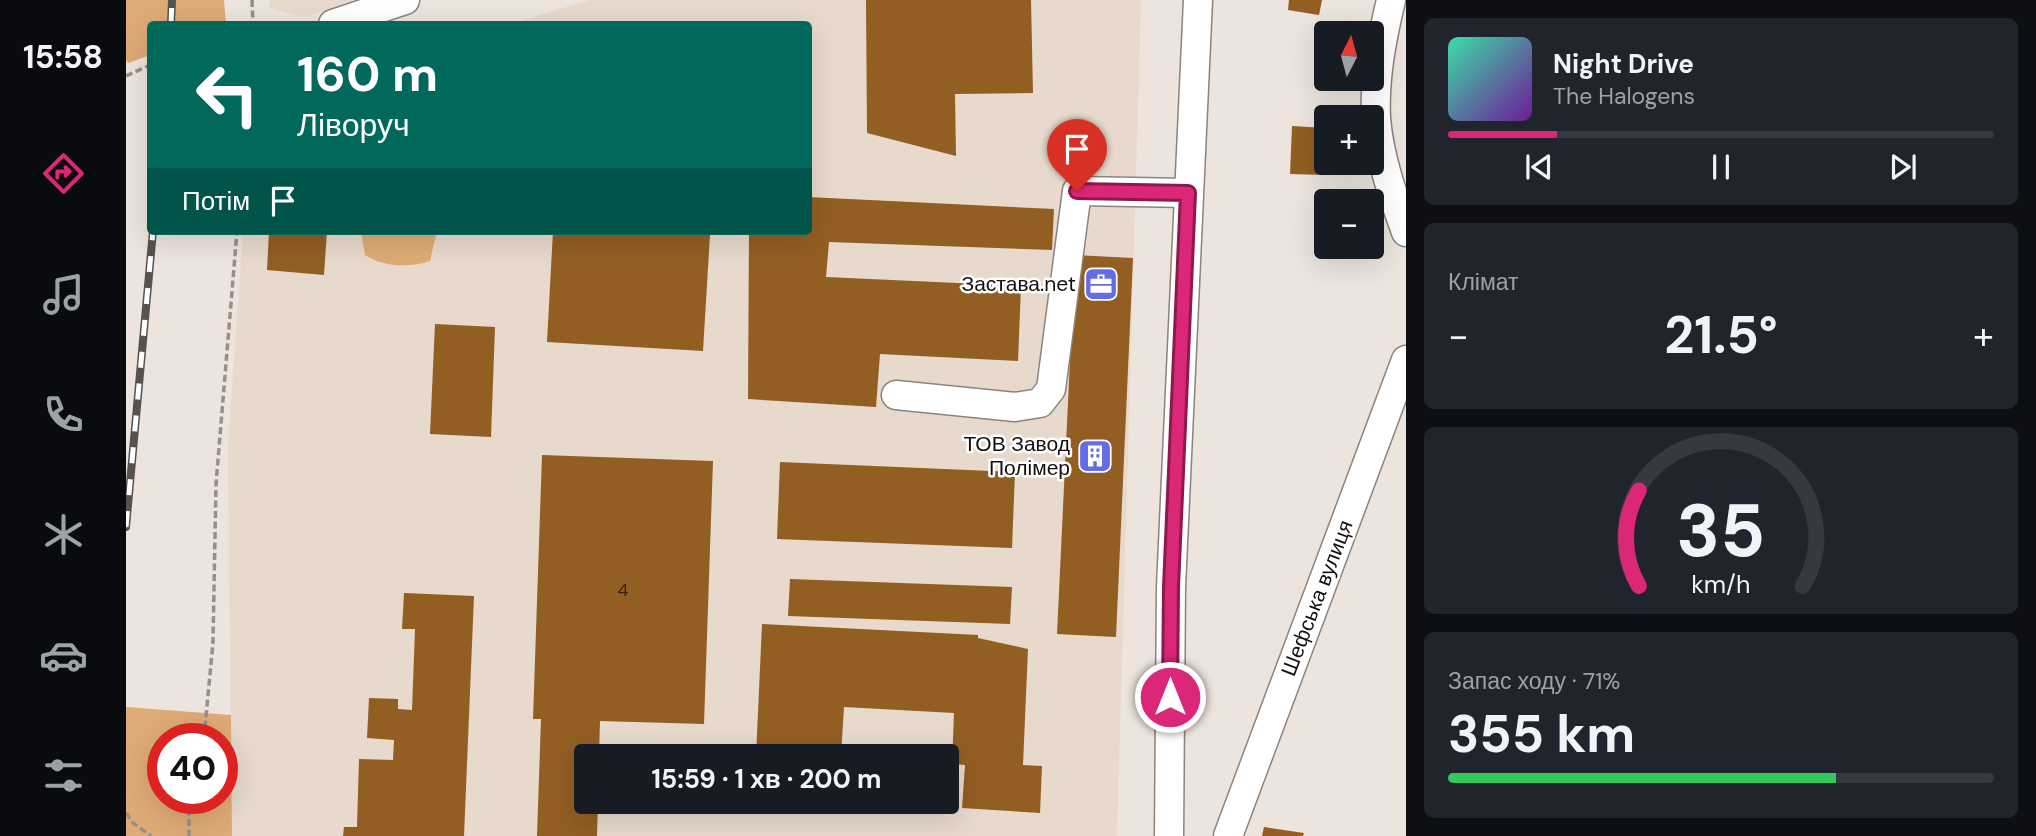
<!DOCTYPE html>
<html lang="uk">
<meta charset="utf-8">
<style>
:root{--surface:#171b24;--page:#20242c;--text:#f1f3f6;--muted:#9ea1a6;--line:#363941;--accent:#db2777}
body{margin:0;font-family:"DM Sans",sans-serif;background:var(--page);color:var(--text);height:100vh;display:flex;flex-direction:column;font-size:26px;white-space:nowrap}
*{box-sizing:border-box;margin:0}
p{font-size:23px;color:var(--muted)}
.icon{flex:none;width:38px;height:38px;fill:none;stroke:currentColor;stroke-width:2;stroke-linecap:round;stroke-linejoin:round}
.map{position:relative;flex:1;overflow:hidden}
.details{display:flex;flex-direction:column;gap:18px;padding:18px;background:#0d0f14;width:630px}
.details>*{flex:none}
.hud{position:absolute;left:21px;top:21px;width:665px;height:214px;border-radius:7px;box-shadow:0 7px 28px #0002;background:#00695c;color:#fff;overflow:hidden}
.needle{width:46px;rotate:6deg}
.fabs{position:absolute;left:1188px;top:21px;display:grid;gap:14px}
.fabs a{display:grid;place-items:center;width:70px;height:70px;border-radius:7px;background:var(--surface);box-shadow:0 7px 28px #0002;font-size:35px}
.speed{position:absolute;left:21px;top:723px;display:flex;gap:14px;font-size:35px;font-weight:700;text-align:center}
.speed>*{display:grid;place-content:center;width:91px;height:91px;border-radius:50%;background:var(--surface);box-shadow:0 7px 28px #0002;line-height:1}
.speed .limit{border:10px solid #d22;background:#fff;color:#111}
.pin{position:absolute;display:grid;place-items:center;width:60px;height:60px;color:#fff;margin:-72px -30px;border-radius:50% 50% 50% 0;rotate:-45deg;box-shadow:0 0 7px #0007}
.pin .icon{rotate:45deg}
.me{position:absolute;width:77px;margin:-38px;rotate:0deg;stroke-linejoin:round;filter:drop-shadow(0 0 5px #0008)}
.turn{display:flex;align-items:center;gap:24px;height:147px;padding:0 35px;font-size:32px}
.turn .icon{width:91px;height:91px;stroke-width:2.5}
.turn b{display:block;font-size:49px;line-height:60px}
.then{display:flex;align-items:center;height:66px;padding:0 35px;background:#0003;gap:14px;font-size:26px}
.big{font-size:52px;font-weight:700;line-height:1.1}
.details .tile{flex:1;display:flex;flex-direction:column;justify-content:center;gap:10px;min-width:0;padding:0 24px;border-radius:10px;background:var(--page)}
.details .dial{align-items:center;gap:0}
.dial svg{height:182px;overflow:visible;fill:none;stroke:var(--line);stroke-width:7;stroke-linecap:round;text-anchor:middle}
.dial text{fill:var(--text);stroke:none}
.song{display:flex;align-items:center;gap:21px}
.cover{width:84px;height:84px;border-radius:10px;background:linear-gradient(135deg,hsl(160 70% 55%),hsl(280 70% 35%))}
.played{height:7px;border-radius:4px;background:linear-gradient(90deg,var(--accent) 20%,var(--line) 20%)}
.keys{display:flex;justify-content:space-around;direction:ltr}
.heat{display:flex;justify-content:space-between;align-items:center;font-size:38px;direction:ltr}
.charge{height:10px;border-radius:5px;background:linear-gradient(90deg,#34c759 71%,var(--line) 0)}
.trip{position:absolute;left:448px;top:744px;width:385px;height:70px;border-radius:7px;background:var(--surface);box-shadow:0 7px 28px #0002;font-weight:700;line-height:70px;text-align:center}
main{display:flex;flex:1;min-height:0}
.menu{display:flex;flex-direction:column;width:126px;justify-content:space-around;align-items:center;background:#090b0e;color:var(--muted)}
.menu .icon{width:49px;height:49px}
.menu .selected{color:var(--accent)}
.menu b{font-size:32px;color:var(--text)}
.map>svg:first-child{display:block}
</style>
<main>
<nav class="menu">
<b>15:58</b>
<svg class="icon selected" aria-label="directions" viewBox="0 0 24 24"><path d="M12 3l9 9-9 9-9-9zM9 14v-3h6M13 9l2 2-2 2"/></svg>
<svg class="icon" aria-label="music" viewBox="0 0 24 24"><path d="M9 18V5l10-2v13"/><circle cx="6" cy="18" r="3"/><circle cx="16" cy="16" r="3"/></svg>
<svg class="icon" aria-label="phone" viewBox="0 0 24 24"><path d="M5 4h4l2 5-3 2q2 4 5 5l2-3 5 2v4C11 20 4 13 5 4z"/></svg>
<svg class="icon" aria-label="climate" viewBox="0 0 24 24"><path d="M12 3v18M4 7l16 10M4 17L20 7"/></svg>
<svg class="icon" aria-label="car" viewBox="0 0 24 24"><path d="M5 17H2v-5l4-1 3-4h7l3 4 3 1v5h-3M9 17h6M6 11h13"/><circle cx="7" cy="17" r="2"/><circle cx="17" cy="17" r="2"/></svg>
<svg class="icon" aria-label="filters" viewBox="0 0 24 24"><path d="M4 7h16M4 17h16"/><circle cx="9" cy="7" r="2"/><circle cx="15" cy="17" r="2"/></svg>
</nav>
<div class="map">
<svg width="1280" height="836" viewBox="0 0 1280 836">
<rect width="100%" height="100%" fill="#ece4dd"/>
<g fill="#e7d9cc" fill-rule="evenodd">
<polygon points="144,0 229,0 179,17 143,8"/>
<path d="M464,0H1015L991,836H106L102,447L117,231H682V24H384ZM460,756H821V802H460Z"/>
</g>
<g fill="#deab76" fill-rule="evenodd">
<polygon points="0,0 98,0 100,24 24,24 24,55 3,63 0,61"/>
<path d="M235,231H311L304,261C284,268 257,267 239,255Z"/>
<path d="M0,707L105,715L106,836H0ZM37,738H96V798H37Z"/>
</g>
<g fill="#925e22">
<polygon points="740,0 905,0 907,93 829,94 830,156 741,133"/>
<polygon points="1163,0 1196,0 1193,15 1162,10"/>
<polygon points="1166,126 1200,128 1199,175 1164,174"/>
<polygon points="682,197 928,209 926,250 703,242 700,277 895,286 892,361 754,354 750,407 622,399 623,231 682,231"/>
<polygon points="143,231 201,231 198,275 141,270"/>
<polygon points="427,231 584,235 577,351 421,342"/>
<polygon points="949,255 1007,258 990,637 931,634"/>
<polygon points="309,324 369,327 365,437 304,434"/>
<polygon points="416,455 587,461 578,724 474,721 473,756 460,756 460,802 472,802 471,836 411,836 415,719 407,719"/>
<polygon points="654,462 889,472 886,548 651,539"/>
<polygon points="664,579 886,587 884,624 662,616"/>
<polygon points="278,593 348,596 338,836 217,836 218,827 231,827 233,759 267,760 268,740 241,738 243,698 272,699 272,709 286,710 289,629 276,629"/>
<polygon points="636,624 852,635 852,638 902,649 897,765 916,766 914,813 836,808 839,765 826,764 828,713 718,707 715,756 630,756"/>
<polygon points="1138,827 1178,833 1177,836 1136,836"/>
</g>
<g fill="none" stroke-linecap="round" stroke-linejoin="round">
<g stroke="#8b847d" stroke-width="31">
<g id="minor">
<path d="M1265,0C1256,38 1248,78 1250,118C1253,157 1267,196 1280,232"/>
<polyline points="207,24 279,0"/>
<polyline points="770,395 889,407 914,403 925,389 951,191 1062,193"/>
<polyline points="1043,836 1045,587 1072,0"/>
<polyline points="1102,836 1280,360"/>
</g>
</g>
<g stroke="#96908a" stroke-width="3.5" stroke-dasharray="7 3.5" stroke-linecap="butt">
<polyline points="126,0 127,24"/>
<polyline points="0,76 24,65"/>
<polyline points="78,738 87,642 90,484 111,231"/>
<polyline points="63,798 63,836"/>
<polyline points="0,813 7,823 25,836"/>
</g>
<use href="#minor" stroke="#fff" stroke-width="28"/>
<g stroke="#56524d" stroke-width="8">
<g id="rail">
<polyline points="45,24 46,0"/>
<polyline points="0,527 27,231"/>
</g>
</g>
<use href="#rail" stroke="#fff" stroke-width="5" stroke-dasharray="16" stroke-linecap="butt"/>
</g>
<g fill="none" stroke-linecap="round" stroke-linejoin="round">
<g stroke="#8e194d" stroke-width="18">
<polyline id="route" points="951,191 1062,193 1045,587 1044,697"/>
</g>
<use href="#route" stroke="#db2777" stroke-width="12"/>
</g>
<defs>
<g id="office-square" transform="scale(1.75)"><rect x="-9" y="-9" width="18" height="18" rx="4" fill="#646de5" stroke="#fff"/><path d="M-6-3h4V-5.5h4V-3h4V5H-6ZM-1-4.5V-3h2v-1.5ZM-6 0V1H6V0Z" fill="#fff"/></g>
<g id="building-square" transform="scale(1.75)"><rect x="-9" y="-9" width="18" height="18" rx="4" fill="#646de5" stroke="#fff"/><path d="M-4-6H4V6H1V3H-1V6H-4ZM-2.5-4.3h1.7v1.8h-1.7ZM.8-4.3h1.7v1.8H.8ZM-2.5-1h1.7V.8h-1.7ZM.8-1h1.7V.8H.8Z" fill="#fff"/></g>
</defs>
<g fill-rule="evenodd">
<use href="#office-square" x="975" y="284"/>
<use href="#building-square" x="969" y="456"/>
</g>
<g text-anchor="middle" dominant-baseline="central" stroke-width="5" stroke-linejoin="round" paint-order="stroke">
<g font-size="18" fill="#332412">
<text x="497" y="590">4</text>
</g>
<g font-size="21" fill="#13100d" stroke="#fff" text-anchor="end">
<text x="950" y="284">Застава.net</text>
<text x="944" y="444">ТОВ Завод<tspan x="944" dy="24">Полімер</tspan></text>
</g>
<g font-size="21" fill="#13100d" stroke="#fff">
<text transform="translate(1191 598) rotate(-69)">Шефська вулиця</text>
</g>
</g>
</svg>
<div class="fabs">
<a><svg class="needle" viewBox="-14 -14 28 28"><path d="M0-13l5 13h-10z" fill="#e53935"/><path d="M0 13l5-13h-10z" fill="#9ea1a6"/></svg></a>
<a>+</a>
<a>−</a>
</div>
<div class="speed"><div class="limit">40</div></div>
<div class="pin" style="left:951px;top:191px;background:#d93025"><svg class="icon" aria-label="arrive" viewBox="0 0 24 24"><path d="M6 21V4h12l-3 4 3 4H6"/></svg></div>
<svg class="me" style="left:1044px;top:697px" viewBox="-20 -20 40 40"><circle r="17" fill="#db2777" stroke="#fff" stroke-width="3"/><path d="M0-11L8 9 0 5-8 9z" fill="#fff"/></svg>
<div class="trip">15:59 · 1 хв · 200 m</div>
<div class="hud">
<div class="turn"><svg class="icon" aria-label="left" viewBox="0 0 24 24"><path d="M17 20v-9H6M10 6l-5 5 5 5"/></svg><div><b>160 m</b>Ліворуч</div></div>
<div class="then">Потім<svg class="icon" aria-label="arrive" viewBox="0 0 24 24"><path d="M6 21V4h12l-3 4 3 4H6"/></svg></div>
</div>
</div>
<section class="details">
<div class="tile">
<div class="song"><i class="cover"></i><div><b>Night Drive</b><p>The Halogens</p></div></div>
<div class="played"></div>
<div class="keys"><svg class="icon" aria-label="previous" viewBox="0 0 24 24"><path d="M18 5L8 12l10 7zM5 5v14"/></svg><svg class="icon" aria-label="pause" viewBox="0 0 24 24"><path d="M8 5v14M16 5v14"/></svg><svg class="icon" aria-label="next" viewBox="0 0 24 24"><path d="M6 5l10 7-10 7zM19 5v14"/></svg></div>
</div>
<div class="tile"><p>Клімат</p>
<div class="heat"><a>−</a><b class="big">21.5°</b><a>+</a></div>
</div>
<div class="tile dial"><svg viewBox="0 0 100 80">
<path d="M14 69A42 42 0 1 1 86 69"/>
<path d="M14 69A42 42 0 0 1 14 27" stroke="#db2777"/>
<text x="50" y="56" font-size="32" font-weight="700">35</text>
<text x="50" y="72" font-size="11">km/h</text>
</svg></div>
<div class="tile"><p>Запас ходу · 71%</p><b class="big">355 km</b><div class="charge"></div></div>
</section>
</main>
